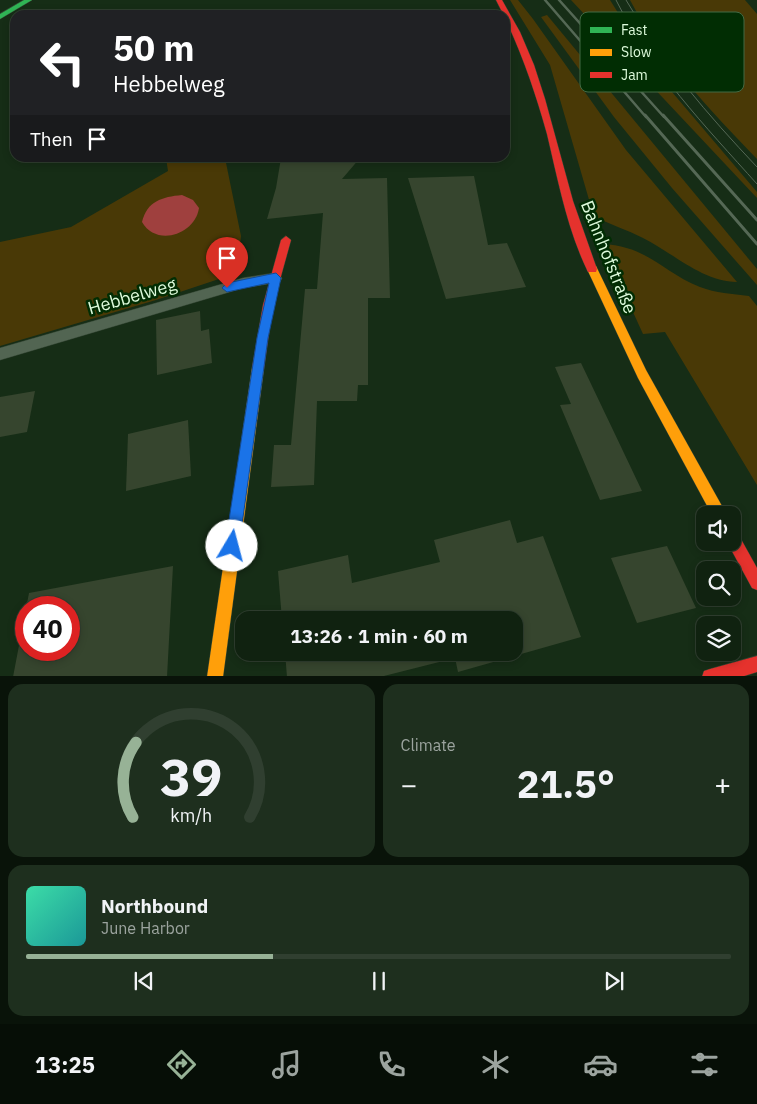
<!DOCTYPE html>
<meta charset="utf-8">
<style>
:root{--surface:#102210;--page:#1e2f1e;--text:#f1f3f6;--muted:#9ca49f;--line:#303f30;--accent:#97b296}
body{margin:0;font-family:"IBM Plex Sans",sans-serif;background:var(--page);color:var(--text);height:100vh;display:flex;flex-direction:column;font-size:19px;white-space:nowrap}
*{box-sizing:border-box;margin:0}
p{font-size:16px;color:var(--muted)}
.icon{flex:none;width:28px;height:28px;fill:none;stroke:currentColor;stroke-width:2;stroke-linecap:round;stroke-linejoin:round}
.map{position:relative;height:676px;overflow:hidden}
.side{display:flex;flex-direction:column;gap:8px;padding:8px;background:#091309;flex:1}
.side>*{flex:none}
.hud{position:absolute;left:10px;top:10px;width:500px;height:152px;border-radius:15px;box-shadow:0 2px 8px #0003,0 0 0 1px var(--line);background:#202124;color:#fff;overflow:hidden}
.buttons{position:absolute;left:696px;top:506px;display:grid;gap:10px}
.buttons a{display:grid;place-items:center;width:45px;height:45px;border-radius:10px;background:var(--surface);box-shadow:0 2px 8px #0003,0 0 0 1px var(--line);font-size:25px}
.speed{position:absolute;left:15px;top:596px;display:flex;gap:10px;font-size:25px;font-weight:700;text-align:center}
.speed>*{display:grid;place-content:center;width:65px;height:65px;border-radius:50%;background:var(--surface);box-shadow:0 2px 8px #0003,0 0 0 1px var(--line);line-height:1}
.speed .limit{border:8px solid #d22;background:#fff;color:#111}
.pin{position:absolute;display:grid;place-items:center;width:42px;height:42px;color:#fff;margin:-51px -21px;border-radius:50% 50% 50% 0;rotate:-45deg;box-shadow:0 0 5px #0007}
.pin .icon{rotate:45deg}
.me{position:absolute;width:55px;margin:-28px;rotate:8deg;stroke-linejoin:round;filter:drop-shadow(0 0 4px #0008)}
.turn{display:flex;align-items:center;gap:18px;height:105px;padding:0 20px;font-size:22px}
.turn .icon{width:65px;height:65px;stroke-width:2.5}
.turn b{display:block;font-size:35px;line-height:42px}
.then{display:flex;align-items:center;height:48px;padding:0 20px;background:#0003;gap:10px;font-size:19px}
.big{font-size:38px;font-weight:700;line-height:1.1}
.side .tile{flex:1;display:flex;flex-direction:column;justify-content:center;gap:8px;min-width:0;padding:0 18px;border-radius:15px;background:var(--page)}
.side .dial{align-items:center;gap:0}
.dial svg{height:130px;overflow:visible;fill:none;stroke:var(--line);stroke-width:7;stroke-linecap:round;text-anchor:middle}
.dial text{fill:var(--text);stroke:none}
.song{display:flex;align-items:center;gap:15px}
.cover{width:60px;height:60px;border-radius:8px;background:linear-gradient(135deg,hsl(160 70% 55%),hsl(180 70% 35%))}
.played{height:5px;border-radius:2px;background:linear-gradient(90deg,var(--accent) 35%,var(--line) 35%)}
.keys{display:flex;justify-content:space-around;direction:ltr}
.heat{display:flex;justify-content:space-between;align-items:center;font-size:28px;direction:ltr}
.side .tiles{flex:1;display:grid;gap:8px;grid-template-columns:1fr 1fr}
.tile:last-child{grid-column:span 2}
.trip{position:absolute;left:235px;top:611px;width:288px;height:50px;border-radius:15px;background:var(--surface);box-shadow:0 2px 8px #0003,0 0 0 1px var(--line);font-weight:700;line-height:50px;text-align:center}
.dock{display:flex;height:80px;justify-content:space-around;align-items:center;background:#060e06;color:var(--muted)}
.dock .icon{width:35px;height:35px}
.dock .selected{color:var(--accent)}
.dock b{font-size:22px;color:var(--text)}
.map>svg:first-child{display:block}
</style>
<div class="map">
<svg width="757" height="677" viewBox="0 0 757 677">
<rect width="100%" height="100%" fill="#162d16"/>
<g fill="#493906">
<path d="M510,0H518L533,19L626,150L737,282C703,282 673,253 643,238C627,230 610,224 594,217L550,65Z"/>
<polygon points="571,0 610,0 655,72 757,192 757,198"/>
<path d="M630,0H745L757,14V159C710,110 662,60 630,0Z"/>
<polygon points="547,15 757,269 757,285 672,188 614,117 541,17"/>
<polygon points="166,158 225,158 241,236 237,273 156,300 0,346 0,242 71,227 168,171"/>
<path d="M602,244C648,246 662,272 700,287C716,293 732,294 749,296L757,306V485L665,332L643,334Z"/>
</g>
<path fill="#9f403e" d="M182,195L193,200L199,208C195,235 156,247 142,222C147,201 162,197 182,195Z"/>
<g fill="#36452e" fill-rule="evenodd">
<polygon points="281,158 360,158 342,179 387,178 390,298 368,298 368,385 358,385 357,401 317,401 314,485 271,487 274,445 291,445 305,289 317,289 323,213 267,219 276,188"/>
<polygon points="474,176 488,245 507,243 526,287 446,299 408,178"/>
<polygon points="200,311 201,331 209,329 212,363 157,375 156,320"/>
<polygon points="581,363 613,430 642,491 600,500 560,405 571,404 555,367"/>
<polygon points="35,391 27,432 0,437 0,397"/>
<polygon points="188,420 191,476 126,491 128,434"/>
<polygon points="510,520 517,543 543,536 581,637 458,672 455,658 380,677 287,677 285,652 514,652 514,620 282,620 278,571 348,555 352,583 440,562 434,540"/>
<polygon points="667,546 696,608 637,623 611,558"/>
<path d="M173,566L167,677H13L29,593ZM26,608H69V650H26Z"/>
</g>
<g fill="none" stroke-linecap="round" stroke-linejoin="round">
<g stroke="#344634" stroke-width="1">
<polygon id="lane" points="276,273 282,278 280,282 243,288 0,360 0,348 243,278"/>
</g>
<g stroke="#344634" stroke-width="1">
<polygon id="fast" points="24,0 32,0 0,19 0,14"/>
</g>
<g stroke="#344634" stroke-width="1">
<g id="slow">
<polygon points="592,265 596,266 646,370 727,515 712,515 638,378 587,269"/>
<polygon points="258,363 262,364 264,368 223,677 207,677 252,368 254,364"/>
</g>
</g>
<g stroke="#344634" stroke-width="1">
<g id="jam">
<path d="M496,0H502L520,32L534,65L545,99L573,201L597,269L596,272H588C567,229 558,180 547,134C534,87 518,42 496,0Z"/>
<polygon points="286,236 291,240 273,305 264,368 262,372 258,373 254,372 252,368 263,305 281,240"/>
<polygon points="732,530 737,532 757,568 757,590 752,588 727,542 732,542"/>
<polygon points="757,656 757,672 741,677 702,677 704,671 710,669"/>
</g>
</g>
<use href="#lane" fill="#526552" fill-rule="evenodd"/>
<use href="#fast" fill="#30b455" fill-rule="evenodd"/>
<use href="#slow" fill="#ff9f0a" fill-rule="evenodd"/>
<use href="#jam" fill="#e5322d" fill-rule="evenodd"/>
<g stroke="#556855" stroke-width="1">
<path d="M616,0C651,70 705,126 757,184"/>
<path d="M626,0C662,62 708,115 757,167"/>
</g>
<g stroke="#556855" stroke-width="2.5">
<polyline points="545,0 646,117"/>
<polyline points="559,0 664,117"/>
</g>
<g stroke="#556855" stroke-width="3">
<polyline points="645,115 757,244"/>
<polyline points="663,115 757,220"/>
</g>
</g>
<polygon fill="#1a73e8" stroke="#114b97" points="276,273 281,278 268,338 239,546 237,551 232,553 227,551 225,546 257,338 269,283 227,292 222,288 227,283"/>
<g text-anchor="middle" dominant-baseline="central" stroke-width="5" stroke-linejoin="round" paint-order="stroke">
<g font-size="18" fill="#ddfadb" stroke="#012d03">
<text transform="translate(609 257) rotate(68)">Bahnhofstraße</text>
<text transform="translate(132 296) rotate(-16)">Hebbelweg</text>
</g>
</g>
<rect x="580" y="12" width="164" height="80" rx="8" fill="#012d03" stroke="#436a44" stroke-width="1"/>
<rect x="590" y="27" width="22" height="6" fill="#30b455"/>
<rect x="590" y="49" width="22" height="7" fill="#ff9f0a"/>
<rect x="590" y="72" width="22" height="6" fill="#e5322d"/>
<g font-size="14" fill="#ddfadb">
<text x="621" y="35">Fast</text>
<text x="621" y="57">Slow</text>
<text x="621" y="80">Jam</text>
</g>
</svg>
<div class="buttons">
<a><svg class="icon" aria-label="sound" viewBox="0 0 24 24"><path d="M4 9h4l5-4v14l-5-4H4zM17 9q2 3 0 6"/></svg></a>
<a><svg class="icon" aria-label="search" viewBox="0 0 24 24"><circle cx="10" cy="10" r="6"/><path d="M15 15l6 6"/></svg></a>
<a><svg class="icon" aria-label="layers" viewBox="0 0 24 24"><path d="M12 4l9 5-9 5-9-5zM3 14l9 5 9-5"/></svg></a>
</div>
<div class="speed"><div class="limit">40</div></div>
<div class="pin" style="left:227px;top:288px;background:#d93025"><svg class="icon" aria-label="arrive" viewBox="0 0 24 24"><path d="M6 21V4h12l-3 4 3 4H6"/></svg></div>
<svg class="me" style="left:232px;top:546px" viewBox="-20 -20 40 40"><circle r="19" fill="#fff"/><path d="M0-13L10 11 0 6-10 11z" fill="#1a73e8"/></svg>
<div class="trip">13:26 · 1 min · 60 m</div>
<div class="hud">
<div class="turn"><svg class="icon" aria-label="left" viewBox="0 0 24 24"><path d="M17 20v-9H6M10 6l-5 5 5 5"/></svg><div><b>50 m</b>Hebbelweg</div></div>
<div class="then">Then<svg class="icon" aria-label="arrive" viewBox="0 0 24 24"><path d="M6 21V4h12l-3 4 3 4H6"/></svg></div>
</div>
</div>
<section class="side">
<div class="tiles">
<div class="tile dial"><svg viewBox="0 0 100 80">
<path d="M14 69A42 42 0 1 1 86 69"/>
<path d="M14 69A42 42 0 0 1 16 23" stroke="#97b296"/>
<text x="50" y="56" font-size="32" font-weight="700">39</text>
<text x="50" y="72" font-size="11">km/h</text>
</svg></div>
<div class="tile"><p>Climate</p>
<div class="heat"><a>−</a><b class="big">21.5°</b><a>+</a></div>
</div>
<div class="tile">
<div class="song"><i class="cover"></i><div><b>Northbound</b><p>June Harbor</p></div></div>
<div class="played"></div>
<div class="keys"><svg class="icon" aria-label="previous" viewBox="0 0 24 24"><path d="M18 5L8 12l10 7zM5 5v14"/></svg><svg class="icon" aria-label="pause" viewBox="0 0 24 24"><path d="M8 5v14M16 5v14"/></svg><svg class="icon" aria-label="next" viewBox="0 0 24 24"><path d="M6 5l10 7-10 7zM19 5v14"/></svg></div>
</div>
</div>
</section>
<nav class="dock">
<b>13:25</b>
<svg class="icon selected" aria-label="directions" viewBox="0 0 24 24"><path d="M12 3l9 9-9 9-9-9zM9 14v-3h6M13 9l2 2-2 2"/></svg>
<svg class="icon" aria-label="music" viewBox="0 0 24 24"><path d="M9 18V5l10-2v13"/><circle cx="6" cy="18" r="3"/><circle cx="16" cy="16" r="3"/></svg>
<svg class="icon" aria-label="phone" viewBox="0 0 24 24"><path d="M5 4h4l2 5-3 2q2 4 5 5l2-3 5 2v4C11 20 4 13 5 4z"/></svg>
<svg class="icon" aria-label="climate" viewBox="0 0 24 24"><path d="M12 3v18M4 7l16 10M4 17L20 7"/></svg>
<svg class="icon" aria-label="car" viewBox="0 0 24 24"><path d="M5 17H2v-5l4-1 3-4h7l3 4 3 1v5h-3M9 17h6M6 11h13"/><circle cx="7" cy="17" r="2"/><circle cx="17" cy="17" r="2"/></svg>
<svg class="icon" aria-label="filters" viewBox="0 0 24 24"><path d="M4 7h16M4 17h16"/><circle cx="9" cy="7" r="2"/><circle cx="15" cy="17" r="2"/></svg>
</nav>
